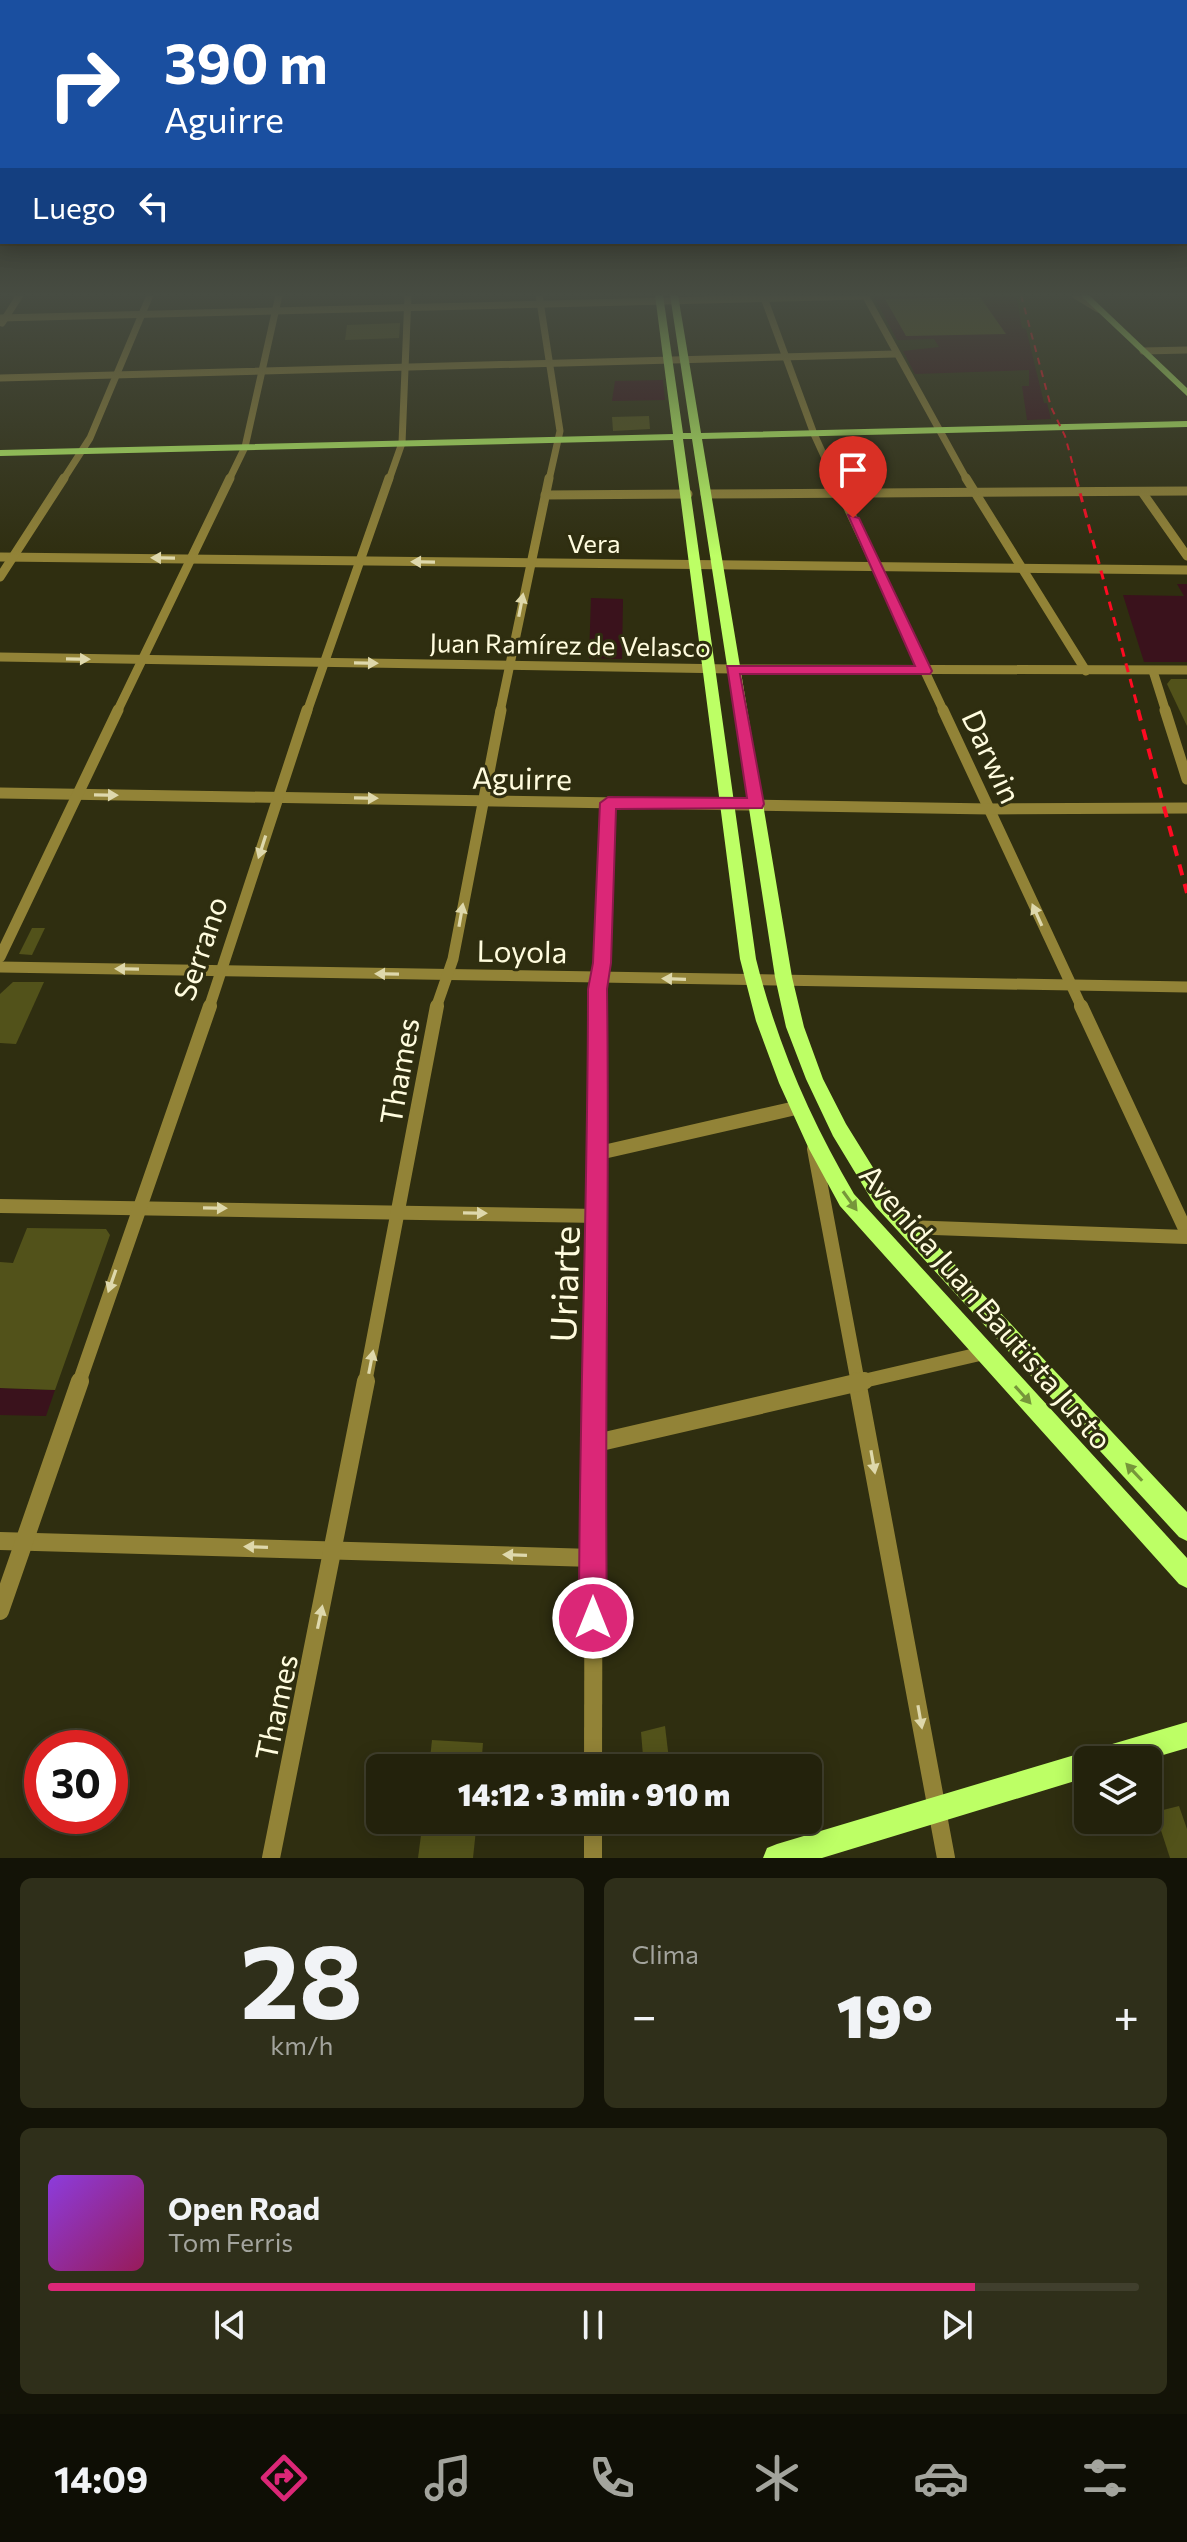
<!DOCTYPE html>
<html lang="es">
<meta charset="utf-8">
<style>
:root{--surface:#23220c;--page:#2f2f1a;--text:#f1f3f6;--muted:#a3a49d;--line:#403f2d;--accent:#db2777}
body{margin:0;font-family:Commissioner,sans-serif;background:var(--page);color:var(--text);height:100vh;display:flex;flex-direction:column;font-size:30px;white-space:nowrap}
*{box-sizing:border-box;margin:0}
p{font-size:26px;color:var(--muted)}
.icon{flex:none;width:44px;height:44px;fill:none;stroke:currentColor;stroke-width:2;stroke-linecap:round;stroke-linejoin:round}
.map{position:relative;height:1858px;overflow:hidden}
.details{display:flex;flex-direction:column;gap:20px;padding:20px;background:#131307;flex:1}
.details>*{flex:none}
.banner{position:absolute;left:0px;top:0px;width:1188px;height:244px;box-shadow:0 4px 20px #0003,0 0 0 2px var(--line);background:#1a4fa0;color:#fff;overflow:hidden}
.buttons{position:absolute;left:1074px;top:1746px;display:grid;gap:16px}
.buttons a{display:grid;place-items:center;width:88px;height:88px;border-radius:12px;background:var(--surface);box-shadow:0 4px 20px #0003,0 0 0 2px var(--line);font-size:40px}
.speed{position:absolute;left:24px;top:1730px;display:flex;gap:16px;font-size:40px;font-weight:700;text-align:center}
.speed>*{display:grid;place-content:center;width:104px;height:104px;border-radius:50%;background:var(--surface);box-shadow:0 4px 20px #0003,0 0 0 2px var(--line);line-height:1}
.speed .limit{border:12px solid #d22;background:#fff;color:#111}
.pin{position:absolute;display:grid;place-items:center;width:68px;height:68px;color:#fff;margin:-82px -34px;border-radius:50% 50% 50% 0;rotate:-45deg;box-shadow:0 0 8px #0007}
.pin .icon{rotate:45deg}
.me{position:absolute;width:88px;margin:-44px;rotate:0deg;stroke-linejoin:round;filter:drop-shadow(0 0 6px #0008)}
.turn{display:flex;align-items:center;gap:28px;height:168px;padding:0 32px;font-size:36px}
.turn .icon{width:104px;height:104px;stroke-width:2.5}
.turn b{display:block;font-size:56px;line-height:68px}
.then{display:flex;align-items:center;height:76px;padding:0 32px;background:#0003;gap:16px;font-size:30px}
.big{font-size:60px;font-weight:800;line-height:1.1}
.details .card{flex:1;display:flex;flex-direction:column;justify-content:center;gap:12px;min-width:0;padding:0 28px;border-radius:12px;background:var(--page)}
.details .dial{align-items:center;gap:0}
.dial b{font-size:104px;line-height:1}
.song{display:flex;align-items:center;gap:24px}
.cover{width:96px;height:96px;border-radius:12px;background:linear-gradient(135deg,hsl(270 70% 55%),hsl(330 70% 35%))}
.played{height:8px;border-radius:4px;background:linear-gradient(90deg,var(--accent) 85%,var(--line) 85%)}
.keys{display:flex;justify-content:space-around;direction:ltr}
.heat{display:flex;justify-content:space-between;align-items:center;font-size:44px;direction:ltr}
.details .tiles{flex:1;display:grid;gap:20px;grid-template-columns:1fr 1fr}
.card:last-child{grid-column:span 2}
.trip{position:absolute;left:366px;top:1754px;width:456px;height:80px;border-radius:12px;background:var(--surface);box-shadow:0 4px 20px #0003,0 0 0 2px var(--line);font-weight:800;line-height:80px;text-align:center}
.tabs{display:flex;height:128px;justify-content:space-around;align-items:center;background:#0e0e05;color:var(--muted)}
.tabs .icon{width:56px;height:56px}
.tabs .selected{color:var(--accent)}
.tabs b{font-size:36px;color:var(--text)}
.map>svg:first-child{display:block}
</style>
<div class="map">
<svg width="1187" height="1858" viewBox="0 0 1187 1858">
<rect width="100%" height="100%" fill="#2f2e10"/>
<g fill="#3a121c">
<polygon points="873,295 1016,295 1022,328 1026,329 1044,403 1047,403 1051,419 1027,420 1022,386 1029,386 1029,370 915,374 903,351 939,347 934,339 897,340"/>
<polygon points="663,380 665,400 612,401 615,381"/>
<polygon points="1177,584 1187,584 1187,662 1144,662 1123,595 1184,596"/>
<polygon points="591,598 623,599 622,659 589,658"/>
<polygon points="0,1388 55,1390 46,1416 0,1415"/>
</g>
<g fill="#52521a">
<polygon points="980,297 1006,334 906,336 885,299"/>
<polygon points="400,323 399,338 345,340 347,325"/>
<polygon points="649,416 650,429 613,431 612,417"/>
<polygon points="1171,679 1187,679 1187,726 1167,684"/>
<polygon points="32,928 45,928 32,955 19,954"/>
<polygon points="13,982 44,982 16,1044 0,1043 0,994"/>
<polygon points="27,1228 106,1229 110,1235 55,1390 0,1388 0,1262 13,1263"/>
<polygon points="665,1726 670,1768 644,1768 641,1732"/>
<polygon points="432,1740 483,1743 481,1768 429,1768"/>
<polygon points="1179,1806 1187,1829 1187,1858 1170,1858 1155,1812"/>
<polygon points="423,1820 477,1820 473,1858 418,1858"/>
</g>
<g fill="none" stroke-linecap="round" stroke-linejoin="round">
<g stroke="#928337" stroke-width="7">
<polyline points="539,295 560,431 549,480"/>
<polyline points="763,295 814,434 835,480"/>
<polyline points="865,295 967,480"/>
<polyline points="1075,295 1098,309"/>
<polyline points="0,318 865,296"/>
<polyline points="2,323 20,295"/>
<polyline points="1143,351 1187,350"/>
<polyline points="0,378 895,354"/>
<polyline points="63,480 90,438 150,295"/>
<polyline points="229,480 245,447 279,295"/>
<polyline points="389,480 402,443 408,295"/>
</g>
<g stroke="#928337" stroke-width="9">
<polyline points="834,478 944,712"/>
<polyline points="966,478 1086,671"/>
<polyline points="1142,492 1187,556"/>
<polyline points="705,494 1187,491"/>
<polyline points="545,495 688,494"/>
<polyline points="0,557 1187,570"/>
<polyline points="0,577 64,478"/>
<polyline points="0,657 732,669 1187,670"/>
<polyline points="1153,671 1166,712"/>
<polyline points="117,712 230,478"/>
<polyline points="307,712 389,478"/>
<polyline points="500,712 549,478"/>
</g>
<g stroke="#928337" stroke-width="11">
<polyline points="943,710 1082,1008"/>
<polyline points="1165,710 1187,779"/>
<polyline points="0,793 990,809 1187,808"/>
<polyline points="0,957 118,710"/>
<polyline points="0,967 1187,987"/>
<polyline points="209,1008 307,710"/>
<polyline points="436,1008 453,959 501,710"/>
<polyline points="597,1008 608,803"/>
</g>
<g stroke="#928337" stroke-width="14">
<polyline points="1081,1006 1187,1233"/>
<polyline points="814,1149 858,1383"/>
<polyline points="599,1153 800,1107"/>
<polyline points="0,1206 599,1216"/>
<polyline points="906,1227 1187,1237"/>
<polyline points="79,1383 210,1006"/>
<polyline points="365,1383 437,1006"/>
<polyline points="593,1383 599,1153 597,1006"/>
<polyline points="855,1383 984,1353"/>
</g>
<g stroke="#928337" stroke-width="18">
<polyline points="857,1381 946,1858"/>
<polyline points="592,1444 864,1381"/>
<polyline points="0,1541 593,1558"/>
<polyline points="0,1611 80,1381"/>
<polyline points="593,1768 594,1381"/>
<polyline points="593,1820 593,1858"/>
<polyline points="271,1858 366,1381"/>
</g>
<g fill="#bdff65" fill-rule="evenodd">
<path d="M655,295H663L683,433H691L670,295H678L701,433L1187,421V427L702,439L792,977L804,1027L823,1079L846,1124L890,1195L1187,1512V1541L1179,1537L876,1207L833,1136L806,1079L786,1027L775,977L692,439H683L756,959C777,1043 810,1119 854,1194L1187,1558V1588L1179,1584L840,1206L809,1149L779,1083L756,1021L740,959L673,440L0,456V450L673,434Z"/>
<polygon points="1080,295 1089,295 1187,388 1187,396"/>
<polygon points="1187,1722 1187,1748 1146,1760 1088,1760 1088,1777 822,1858 763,1858 767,1848 777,1844 1088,1751 1092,1753 1102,1747"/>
</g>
<polyline stroke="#ff0a22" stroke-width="2" stroke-dasharray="7 6" stroke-linecap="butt" points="1021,295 1051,407 1065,436 1077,480"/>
<polyline stroke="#ff0a22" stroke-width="3" stroke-dasharray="9 7" stroke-linecap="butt" points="1076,478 1139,712"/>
<polyline stroke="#ff0a22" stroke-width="4" stroke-dasharray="11 9" stroke-linecap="butt" points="1138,710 1187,893"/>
</g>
<defs><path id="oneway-solid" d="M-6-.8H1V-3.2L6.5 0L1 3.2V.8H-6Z" transform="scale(2)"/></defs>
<g fill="#ded8ac">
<use href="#oneway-solid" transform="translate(163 558) rotate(-179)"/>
<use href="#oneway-solid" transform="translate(423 562) rotate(-179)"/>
<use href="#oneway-solid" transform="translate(521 605) rotate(-79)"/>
<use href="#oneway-solid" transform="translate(78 659) rotate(1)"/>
<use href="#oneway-solid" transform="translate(366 663) rotate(1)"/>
<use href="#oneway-solid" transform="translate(106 795) rotate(1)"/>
<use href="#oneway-solid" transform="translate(366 798) rotate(1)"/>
<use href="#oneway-solid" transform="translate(262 847) rotate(108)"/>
<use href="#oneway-solid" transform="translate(461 915) rotate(-80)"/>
<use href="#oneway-solid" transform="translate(1037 915) rotate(-114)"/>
<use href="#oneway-solid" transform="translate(127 969) rotate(-179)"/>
<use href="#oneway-solid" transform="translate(387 974) rotate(-179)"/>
<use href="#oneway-solid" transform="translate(674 979) rotate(-178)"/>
<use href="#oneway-solid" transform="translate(215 1208) rotate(1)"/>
<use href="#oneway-solid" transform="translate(475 1213) rotate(1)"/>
<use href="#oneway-solid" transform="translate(112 1281) rotate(109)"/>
<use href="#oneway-solid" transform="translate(371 1362) rotate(-79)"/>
<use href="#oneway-solid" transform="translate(873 1462) rotate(80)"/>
<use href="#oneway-solid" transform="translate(256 1547) rotate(-178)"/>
<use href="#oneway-solid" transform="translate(515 1555) rotate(-178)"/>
<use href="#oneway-solid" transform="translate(320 1617) rotate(-78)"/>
<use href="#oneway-solid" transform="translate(920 1717) rotate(80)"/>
</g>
<g fill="#76963a">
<use href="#oneway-solid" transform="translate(850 1201) rotate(54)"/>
<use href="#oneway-solid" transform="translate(1023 1395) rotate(48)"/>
<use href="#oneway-solid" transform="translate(1134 1472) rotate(-133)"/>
</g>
<linearGradient id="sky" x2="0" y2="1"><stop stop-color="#1a1909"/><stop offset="0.53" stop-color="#474c42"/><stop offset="1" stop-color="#474c42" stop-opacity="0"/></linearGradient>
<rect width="1187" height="556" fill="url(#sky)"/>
<path fill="#db2777" stroke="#8e194d" stroke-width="2" d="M848,515L859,518L932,671L930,674H740L764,804L762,808L616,809L611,963L607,989C610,1199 604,1408 607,1618L603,1628L593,1632L583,1628L579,1618C579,1408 588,1199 588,989L593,963L600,803L608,797L747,798L727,666H915Z"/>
<g text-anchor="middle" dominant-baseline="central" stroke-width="6" stroke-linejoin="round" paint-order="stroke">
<g font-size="26" fill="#fffcde" stroke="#2f2e10">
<text x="594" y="542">Vera</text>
<text transform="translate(570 644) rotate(1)">Juan Ramírez de Velasco</text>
</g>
<g font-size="30" fill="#fffcde" stroke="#2f2e10">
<text transform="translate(993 756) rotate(65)">Darwin</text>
<text transform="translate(522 777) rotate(1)">Aguirre</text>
<text transform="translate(199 948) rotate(-71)">Serrano</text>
<text transform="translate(522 950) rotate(1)">Loyola</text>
<text transform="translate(398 1071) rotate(-80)">Thames</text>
<text transform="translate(987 1306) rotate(49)">Avenida Juan Bautista Justo</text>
<text transform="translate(275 1707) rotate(-78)">Thames</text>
</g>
<g font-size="36" fill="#fffcde" stroke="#2f2e10">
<text transform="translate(563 1284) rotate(-88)">Uriarte</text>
</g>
</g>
</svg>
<div class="buttons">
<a><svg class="icon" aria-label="layers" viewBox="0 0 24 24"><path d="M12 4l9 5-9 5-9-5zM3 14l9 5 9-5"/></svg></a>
</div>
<div class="speed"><div class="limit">30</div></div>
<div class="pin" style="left:853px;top:518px;background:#d93025"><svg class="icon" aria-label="arrive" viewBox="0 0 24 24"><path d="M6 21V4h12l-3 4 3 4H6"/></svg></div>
<svg class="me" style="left:593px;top:1618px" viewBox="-20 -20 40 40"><circle r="17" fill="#db2777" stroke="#fff" stroke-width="3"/><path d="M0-11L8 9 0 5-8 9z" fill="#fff"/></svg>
<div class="trip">14:12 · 3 min · 910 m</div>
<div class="banner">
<div class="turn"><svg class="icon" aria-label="right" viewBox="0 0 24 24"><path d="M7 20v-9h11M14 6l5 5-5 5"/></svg><div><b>390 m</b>Aguirre</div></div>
<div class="then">Luego<svg class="icon" aria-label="left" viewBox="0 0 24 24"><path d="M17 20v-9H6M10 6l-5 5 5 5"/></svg></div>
</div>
</div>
<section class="details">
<div class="tiles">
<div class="card dial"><b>28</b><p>km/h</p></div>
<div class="card"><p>Clima</p>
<div class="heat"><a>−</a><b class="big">19°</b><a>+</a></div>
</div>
<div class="card">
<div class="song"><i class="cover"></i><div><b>Open Road</b><p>Tom Ferris</p></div></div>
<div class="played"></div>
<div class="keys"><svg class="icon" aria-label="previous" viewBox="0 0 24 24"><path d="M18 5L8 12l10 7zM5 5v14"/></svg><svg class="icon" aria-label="pause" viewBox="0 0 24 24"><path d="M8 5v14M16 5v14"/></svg><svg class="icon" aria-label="next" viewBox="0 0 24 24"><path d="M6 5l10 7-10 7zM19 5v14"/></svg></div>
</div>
</div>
</section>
<nav class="tabs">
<b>14:09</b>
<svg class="icon selected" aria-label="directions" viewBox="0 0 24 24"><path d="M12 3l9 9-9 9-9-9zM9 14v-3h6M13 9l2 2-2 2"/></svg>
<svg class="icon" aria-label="music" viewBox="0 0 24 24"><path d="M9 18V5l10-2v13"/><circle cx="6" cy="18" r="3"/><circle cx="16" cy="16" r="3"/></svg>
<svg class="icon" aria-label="phone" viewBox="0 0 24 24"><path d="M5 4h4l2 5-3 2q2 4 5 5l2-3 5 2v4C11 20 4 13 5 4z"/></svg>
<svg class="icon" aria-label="climate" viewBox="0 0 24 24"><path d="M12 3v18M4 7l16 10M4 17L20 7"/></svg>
<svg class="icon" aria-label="car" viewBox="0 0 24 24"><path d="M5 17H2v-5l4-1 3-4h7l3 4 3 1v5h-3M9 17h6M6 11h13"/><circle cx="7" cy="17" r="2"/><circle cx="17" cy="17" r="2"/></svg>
<svg class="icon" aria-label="filters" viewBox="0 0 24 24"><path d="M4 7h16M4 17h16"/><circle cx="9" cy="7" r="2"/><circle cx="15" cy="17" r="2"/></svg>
</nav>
